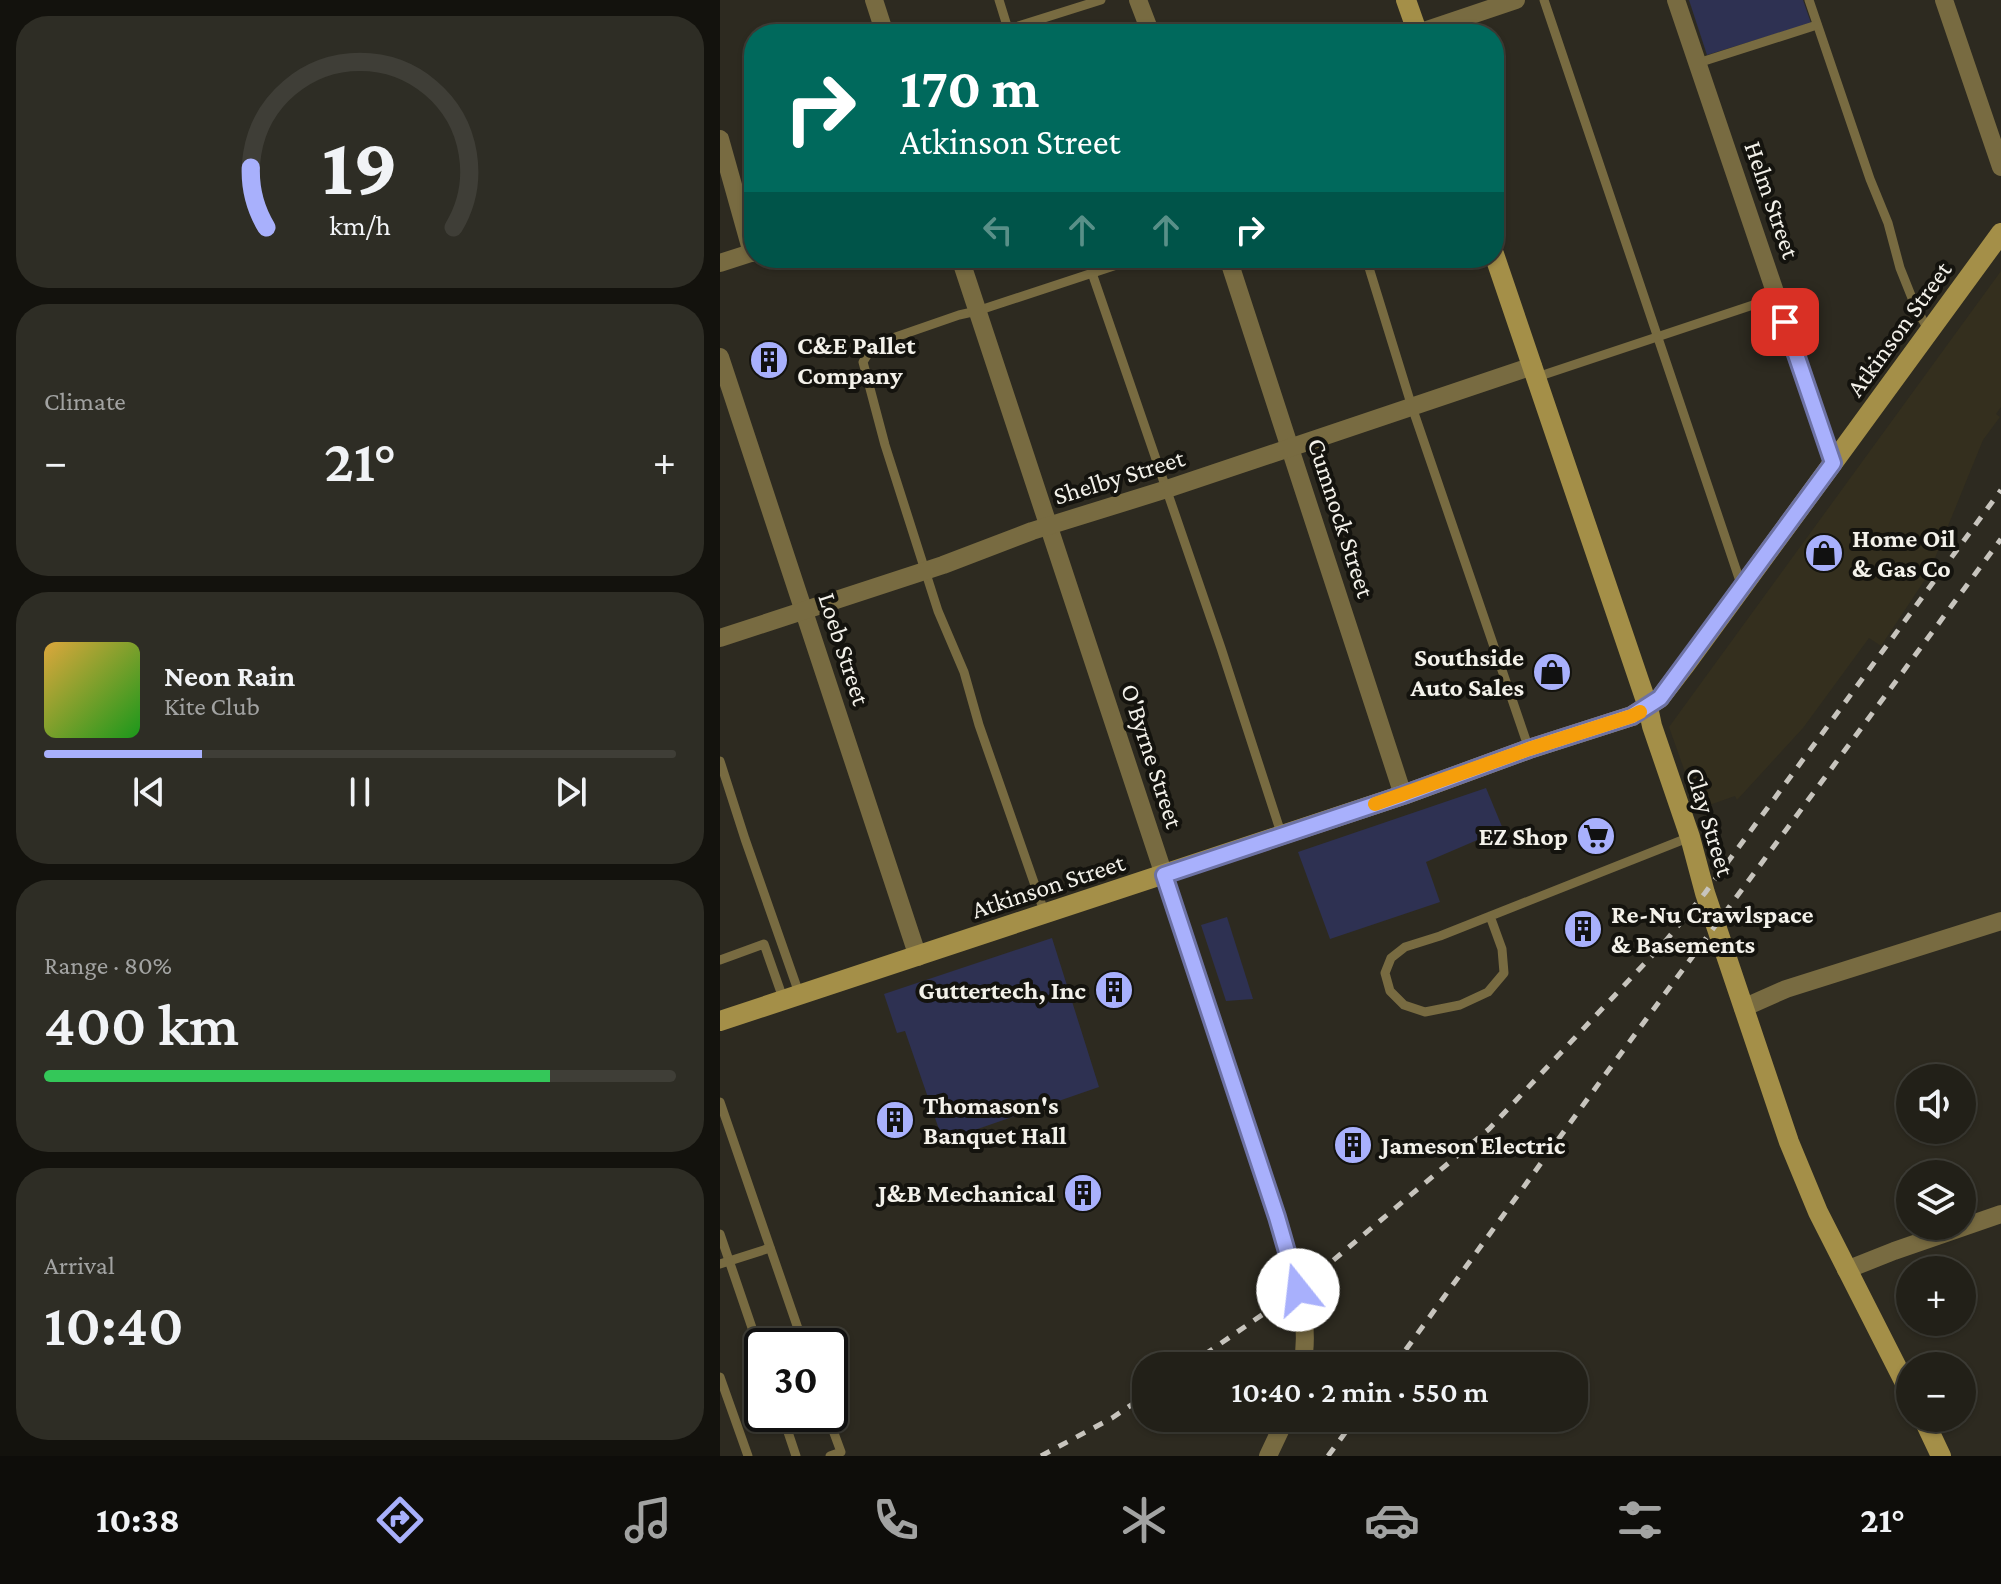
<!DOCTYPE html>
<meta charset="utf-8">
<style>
:root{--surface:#222018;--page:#2e2d25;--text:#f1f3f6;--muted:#a2a3a2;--line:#3f3e37;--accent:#a8b0fc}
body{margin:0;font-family:"Crimson Pro",serif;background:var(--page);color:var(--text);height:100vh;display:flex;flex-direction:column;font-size:30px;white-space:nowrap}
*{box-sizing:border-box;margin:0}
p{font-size:26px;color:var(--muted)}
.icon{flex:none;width:44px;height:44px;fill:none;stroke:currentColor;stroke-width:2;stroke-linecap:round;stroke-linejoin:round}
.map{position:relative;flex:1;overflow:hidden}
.panel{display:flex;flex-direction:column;gap:16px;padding:16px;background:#13120d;width:720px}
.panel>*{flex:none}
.hud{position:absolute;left:24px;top:24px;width:760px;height:244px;border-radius:32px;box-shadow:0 2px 6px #0004,0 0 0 2px var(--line);background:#00695c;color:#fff;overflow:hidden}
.controls{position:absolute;left:1176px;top:1064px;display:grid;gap:16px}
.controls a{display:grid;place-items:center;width:80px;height:80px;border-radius:50%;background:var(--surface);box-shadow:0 2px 6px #0004,0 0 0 2px var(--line);font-size:40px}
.speed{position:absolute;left:24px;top:1328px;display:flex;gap:16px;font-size:40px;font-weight:700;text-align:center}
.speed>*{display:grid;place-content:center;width:104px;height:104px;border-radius:50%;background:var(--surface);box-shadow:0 2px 6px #0004,0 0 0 2px var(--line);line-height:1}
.speed .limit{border:4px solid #111;border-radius:12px;background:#fff;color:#111}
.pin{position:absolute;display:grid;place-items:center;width:68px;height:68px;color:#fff;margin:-34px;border-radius:16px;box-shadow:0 4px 12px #0006}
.me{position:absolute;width:88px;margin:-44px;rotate:344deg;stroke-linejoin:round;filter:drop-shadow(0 0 6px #0008)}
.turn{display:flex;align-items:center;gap:28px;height:168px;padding:0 24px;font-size:36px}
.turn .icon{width:104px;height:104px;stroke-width:2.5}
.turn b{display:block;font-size:56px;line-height:68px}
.lanes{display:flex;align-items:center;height:76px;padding:0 24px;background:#0003;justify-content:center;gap:40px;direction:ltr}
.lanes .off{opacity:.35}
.big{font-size:60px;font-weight:600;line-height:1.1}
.panel .card{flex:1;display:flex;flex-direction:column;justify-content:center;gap:12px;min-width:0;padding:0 28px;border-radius:32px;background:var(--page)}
.panel .dial{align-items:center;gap:0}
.dial svg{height:208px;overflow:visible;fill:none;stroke:var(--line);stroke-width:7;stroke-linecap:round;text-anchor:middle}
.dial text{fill:var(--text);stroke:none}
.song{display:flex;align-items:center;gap:24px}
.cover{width:96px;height:96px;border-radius:12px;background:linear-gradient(135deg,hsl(40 70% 55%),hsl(120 70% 35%))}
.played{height:8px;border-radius:4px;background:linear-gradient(90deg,var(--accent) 25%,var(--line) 25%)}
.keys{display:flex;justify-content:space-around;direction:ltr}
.heat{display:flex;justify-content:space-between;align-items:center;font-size:44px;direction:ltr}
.charge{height:12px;border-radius:6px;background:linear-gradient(90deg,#34c759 80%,var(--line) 0)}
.trip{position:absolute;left:412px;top:1352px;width:456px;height:80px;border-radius:32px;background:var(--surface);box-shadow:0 2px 6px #0004,0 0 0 2px var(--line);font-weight:600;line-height:80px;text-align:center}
.dock{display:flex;height:128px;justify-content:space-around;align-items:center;background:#0e0d0a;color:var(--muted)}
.dock .icon{width:56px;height:56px}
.dock .active{color:var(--accent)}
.dock b{font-size:36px;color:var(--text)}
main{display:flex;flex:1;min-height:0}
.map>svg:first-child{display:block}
</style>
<main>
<section class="panel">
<div class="card dial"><svg viewBox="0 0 100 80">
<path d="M14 69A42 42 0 1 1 86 69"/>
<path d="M14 69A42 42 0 0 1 8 46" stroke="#a8b0fc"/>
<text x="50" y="56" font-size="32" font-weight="700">19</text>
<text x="50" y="72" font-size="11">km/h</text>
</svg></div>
<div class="card"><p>Climate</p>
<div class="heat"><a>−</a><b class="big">21°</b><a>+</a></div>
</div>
<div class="card">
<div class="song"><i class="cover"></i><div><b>Neon Rain</b><p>Kite Club</p></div></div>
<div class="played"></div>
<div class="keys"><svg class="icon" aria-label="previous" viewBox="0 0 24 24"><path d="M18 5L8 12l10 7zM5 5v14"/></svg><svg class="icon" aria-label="pause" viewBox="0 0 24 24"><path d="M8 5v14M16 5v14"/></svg><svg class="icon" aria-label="next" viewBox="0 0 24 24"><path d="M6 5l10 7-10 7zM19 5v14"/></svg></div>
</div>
<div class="card"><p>Range · 80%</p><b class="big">400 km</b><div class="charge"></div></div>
<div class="card"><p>Arrival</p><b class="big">10:40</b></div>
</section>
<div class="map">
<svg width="1281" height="1456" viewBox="0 0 1281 1456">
<rect width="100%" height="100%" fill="#2d2a20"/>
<polygon fill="#342f1e" points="1281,271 1281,407 1276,414 1280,417 1263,440 1208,575 1161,646 1149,638 1083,728 1017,800 1015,796 978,809 949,727"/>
<g fill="#2e3152">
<polygon points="969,0 1083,0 1091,23 987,55"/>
<polygon points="766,788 783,829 706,862 720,902 610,939 578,852"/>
<polygon points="507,917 533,999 506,1001 481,925"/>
<polygon points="332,938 379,1087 223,1141 185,1031 177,1033 164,994"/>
</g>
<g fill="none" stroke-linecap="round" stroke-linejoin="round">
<g stroke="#786b41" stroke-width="9">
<polyline points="279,0 288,29"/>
<polyline points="824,0 1022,587"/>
<polyline points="1089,0 1150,179 1168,223 1180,268 1196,308 1209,331"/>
<polyline points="273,34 381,0"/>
<polyline points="978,63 1097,25"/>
<polyline points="646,258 692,407 809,749"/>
<polyline points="372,273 501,648 562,836"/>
<polyline points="817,377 1057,297"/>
<polyline points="0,761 25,839 80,996"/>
<polyline points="325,914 259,725 244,672 218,611 165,445 143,362 151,349 164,341 239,315 257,311 418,258"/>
<polyline points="770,916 782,949 784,973 768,992 740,1005 705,1012 684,1005 670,991 665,973 671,958 685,947 720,936 970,837"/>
<polyline points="0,960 44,944 64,1001"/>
<polyline points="0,1102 84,1346"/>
<polyline points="0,1234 42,1357"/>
<polyline points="0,1264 50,1248"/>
<polyline points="0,1377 28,1456"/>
<polyline points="62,1414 76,1456"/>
<polyline points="107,1414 121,1452 110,1456"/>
</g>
<g stroke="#786b41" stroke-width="18">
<polyline points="154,0 165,34"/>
<polyline points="418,0 431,34"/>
<polyline points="956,0 1113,463"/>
<polyline points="1224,0 1281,167"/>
<polyline points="695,34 796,0"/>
<polyline points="0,139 32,253"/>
<path d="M240,258L557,1217C570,1264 593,1316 582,1366"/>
<polyline points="508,258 683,795"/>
<polyline points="0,263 34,252"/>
<polyline points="0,357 198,957"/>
<polyline points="0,638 223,565 312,531 447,489 813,366"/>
<polyline points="1023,1008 1066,989 1281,921"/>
<polyline points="1126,1270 1174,1251 1281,1214"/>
<polyline points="548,1456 566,1418"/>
</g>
<g stroke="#a48f48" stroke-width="20">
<polyline points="686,0 698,34"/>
<polyline points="774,254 928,707 932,726 970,837 985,893 1069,1142 1098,1212 1190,1393"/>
<polyline points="0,1021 683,795 809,749 912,716 940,698 966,664 1281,233"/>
<polyline points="1203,1418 1221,1456"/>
</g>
<g stroke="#c7c4bd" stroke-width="5" stroke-dasharray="10 10" stroke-linecap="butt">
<polyline points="468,1366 578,1290 769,1129 944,943 985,893 1281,490"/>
<polyline points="674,1366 882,1079 1281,539"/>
<polyline points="321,1456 392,1418 426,1395"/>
<polyline points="608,1456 636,1418"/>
</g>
</g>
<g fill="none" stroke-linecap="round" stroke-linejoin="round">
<g stroke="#6d72a4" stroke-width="20">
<polyline id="route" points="578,1290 557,1217 444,875 683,795 809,749 912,716 940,698 1113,463 1065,322"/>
</g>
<use href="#route" stroke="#a8b0fc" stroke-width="14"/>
<polyline stroke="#f59e0b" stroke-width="14" points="655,804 809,749 912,716 920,712"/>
</g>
<defs>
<g id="building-disc" transform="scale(2)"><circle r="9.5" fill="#a8b0fc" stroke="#14130e"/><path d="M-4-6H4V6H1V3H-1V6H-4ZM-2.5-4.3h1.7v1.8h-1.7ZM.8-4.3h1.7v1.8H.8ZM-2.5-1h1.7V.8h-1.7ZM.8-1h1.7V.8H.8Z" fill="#111"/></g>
<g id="shop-disc" transform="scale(2)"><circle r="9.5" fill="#a8b0fc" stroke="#14130e"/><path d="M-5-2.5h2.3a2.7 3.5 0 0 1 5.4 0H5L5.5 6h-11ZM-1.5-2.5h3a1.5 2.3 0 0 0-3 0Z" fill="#111"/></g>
<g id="supermarket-disc" transform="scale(2)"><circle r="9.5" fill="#a8b0fc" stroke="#14130e"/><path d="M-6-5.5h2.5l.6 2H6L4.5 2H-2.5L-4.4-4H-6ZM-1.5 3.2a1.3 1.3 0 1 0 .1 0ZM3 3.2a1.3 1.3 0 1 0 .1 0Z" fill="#111"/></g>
</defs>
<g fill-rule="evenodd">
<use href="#building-disc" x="49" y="360"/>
<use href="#shop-disc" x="1104" y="553"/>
<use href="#shop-disc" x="832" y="672"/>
<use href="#supermarket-disc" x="876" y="836"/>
<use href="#building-disc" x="863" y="929"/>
<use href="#building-disc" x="394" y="990"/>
<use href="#building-disc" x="175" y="1120"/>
<use href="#building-disc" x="633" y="1145"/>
<use href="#building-disc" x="363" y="1193"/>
</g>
<g text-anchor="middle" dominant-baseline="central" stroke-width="8" stroke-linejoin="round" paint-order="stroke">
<g font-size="26" fill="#f3f1ea" stroke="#14130e">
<text transform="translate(1052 200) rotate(71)">Helm Street</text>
<text transform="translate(1179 329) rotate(-54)">Atkinson Street</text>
<text transform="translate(399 477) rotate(-17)">Shelby Street</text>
<text transform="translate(621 518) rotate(72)">Cumnock Street</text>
<text transform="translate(124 649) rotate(72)">Loeb Street</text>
<text transform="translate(432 756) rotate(72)">O'Byrne Street</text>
<text transform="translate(990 822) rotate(73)">Clay Street</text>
<text transform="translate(328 886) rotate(-18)">Atkinson Street</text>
</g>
<g font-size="26" font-weight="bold" fill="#f3f1ea" stroke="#14130e" text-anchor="start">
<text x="77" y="345">C&amp;E Pallet<tspan x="77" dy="30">Company</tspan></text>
<text x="1132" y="538">Home Oil<tspan x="1132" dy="30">&amp; Gas Co</tspan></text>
<text x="804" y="657" text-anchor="end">Southside<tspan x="804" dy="30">Auto Sales</tspan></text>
<text x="848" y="836" text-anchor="end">EZ Shop</text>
<text x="891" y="914">Re-Nu Crawlspace<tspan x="891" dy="30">&amp; Basements</tspan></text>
<text x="366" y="990" text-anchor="end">Guttertech, Inc</text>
<text x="203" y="1105">Thomason's<tspan x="203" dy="30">Banquet Hall</tspan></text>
<text x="661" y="1145">Jameson Electric</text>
<text x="335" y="1193" text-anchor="end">J&amp;B Mechanical</text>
</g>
</g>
</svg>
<div class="controls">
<a><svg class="icon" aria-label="sound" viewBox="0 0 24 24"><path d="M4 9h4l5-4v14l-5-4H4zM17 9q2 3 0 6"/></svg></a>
<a><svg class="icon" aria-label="layers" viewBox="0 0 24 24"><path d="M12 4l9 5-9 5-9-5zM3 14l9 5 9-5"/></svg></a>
<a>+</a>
<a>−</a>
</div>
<div class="speed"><div class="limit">30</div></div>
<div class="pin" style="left:1065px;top:322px;background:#d93025"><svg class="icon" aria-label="arrive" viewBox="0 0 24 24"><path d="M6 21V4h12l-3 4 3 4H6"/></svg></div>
<svg class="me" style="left:578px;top:1290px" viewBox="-20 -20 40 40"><circle r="19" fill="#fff"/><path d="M0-13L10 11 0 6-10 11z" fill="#a8b0fc"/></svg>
<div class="trip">10:40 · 2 min · 550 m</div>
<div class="hud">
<div class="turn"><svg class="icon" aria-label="right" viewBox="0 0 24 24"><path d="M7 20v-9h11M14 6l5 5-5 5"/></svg><div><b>170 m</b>Atkinson Street</div></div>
<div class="lanes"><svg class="icon off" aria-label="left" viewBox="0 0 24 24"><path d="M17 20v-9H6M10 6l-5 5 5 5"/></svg><svg class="icon off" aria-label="ahead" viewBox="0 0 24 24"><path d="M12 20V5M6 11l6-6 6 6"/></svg><svg class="icon off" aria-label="ahead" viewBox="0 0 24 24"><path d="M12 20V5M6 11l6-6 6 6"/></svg><svg class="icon" aria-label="right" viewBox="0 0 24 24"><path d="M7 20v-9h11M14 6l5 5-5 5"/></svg></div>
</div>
</div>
</main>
<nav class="dock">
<b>10:38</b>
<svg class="icon active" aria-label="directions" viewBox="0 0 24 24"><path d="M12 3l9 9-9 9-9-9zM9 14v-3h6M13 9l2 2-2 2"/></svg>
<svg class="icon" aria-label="music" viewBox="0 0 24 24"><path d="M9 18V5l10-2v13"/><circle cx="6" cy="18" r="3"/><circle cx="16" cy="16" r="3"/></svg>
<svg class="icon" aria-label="phone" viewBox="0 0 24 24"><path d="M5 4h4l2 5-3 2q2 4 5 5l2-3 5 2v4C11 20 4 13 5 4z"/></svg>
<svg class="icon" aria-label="climate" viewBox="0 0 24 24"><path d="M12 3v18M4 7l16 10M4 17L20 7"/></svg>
<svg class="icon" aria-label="car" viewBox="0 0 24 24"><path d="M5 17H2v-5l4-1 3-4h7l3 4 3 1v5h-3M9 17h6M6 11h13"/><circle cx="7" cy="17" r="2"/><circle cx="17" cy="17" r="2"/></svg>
<svg class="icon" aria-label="filters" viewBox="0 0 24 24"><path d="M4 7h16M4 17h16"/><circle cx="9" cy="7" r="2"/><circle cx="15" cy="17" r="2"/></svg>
<b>21°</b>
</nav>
